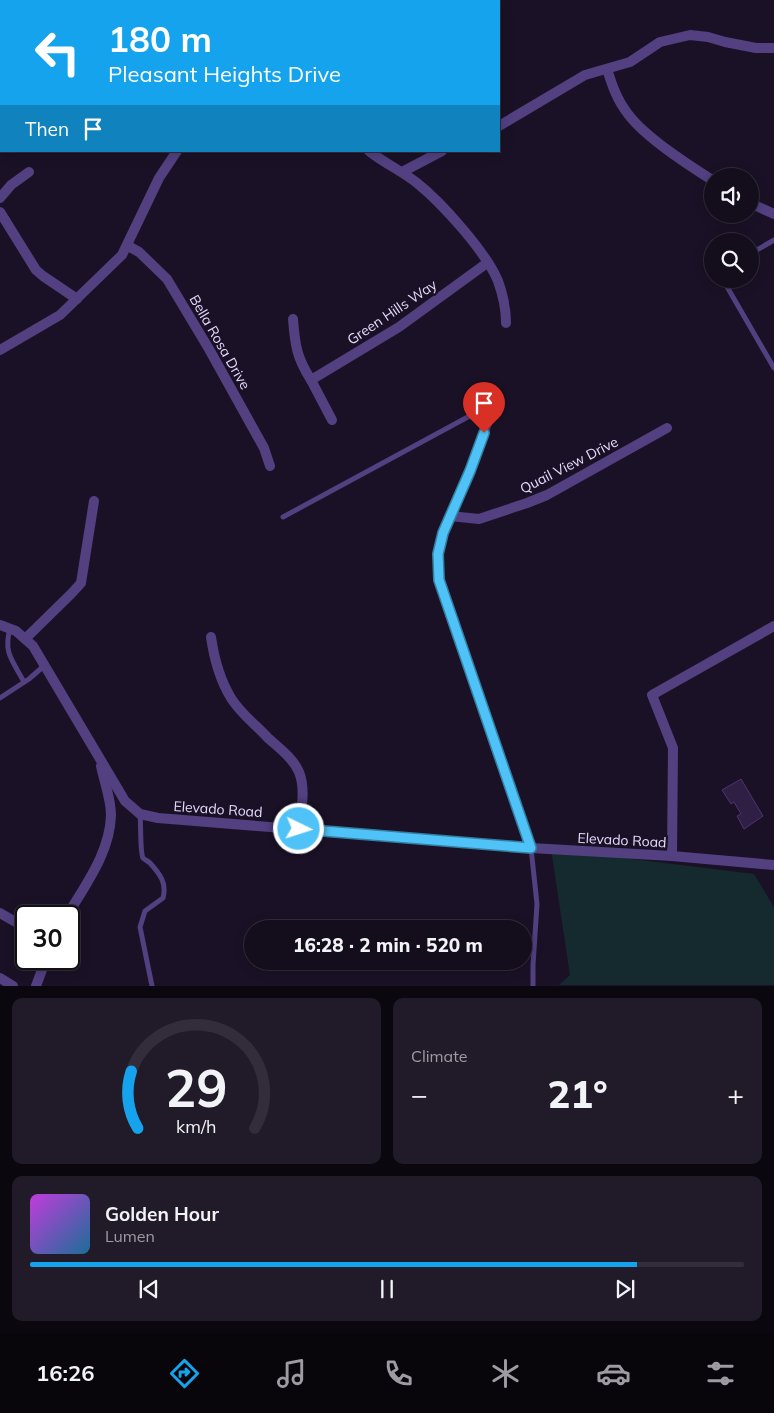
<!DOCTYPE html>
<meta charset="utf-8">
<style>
:root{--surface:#140d1c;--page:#211b29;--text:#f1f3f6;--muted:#9d9ca3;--line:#332d3b;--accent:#15a3ed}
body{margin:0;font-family:Mulish,sans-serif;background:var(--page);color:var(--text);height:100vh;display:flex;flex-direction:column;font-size:19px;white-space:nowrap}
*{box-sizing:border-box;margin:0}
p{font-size:16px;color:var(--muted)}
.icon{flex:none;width:28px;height:28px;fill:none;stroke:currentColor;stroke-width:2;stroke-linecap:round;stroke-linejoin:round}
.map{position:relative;height:986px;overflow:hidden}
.panel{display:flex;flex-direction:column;gap:12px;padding:12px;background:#0b070f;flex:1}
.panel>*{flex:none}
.guide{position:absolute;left:0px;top:0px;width:500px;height:152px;box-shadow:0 2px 12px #0003,0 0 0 1px var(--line);background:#15a3ed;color:#fff;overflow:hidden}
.tools{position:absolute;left:704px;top:168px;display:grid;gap:10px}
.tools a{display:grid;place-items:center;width:55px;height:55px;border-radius:50%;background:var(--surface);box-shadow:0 2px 12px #0003,0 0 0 1px var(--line);font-size:25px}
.speed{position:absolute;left:15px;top:905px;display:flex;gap:10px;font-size:25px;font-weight:700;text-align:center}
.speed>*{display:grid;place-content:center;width:65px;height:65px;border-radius:50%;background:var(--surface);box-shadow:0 2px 12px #0003,0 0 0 1px var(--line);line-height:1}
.speed .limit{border:2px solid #111;border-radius:8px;background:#fff;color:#111}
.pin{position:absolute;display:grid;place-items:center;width:42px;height:42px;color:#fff;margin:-51px -21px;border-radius:50% 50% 50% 0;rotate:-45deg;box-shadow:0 0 5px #0007}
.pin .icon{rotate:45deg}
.me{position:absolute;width:55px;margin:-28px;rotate:94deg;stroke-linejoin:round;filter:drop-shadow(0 0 4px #0008)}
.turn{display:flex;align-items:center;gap:18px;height:105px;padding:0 25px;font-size:22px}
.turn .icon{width:65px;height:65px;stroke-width:2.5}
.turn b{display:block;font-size:35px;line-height:42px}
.then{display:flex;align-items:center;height:48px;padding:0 25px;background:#0003;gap:10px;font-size:19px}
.big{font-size:38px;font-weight:800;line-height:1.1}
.panel .card{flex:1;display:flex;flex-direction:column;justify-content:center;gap:8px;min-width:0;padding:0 18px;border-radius:10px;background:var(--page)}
.panel .dial{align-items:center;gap:0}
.dial svg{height:130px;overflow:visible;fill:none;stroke:var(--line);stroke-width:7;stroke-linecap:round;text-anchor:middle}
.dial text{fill:var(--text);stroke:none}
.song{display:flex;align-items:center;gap:15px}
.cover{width:60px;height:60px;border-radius:8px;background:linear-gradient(135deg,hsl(290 70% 55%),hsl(200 70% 35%))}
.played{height:5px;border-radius:2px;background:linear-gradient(90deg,var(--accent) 85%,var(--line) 85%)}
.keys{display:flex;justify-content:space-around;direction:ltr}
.heat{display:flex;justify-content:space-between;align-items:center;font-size:28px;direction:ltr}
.panel .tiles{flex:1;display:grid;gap:12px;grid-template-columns:1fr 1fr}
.card:last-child{grid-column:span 2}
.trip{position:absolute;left:244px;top:920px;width:288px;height:50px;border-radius:25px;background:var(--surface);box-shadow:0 2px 12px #0003,0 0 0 1px var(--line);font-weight:800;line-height:50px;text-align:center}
.menu{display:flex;height:80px;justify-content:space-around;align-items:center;background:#08050b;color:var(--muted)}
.menu .icon{width:35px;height:35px}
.menu .active{color:var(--accent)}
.menu b{font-size:22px;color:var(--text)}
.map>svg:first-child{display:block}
</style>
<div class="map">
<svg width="774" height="986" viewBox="0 0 774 986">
<rect width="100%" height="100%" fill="#1a1126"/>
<polygon fill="#152a2f" points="551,849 754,874 774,907 774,985 559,985 570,975"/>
<polygon fill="#301f45" stroke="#4e3370" points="741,779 763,816 744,829 737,816 741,814 734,802 731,804 722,790"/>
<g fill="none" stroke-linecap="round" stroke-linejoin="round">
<g stroke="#524081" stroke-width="5">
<polyline points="35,0 35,1"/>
<polyline points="750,254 774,240"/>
<polyline points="726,279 726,285 774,368"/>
<path d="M283,517L477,412C483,413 486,416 487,423"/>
<path d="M10,629C3,653 13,661 24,682"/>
<polyline points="0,698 29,679 45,665"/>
<path d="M140,814C141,823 140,853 143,858C145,860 148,861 150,863C160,874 167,883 163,898L145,911L140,927L152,986"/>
<polyline points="531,848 537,904 533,965 533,986"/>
</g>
<g stroke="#524081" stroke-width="10">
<polyline points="396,1 397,0"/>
<path d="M607,69C612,85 617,100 628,114C645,137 687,164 712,180"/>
<polyline points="499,126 585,75 630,62 660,42 690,35 708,37 725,42 756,48 774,48"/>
<path d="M369,151C384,163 402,171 417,183C442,203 486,252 498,281C503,295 506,309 506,323"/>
<polyline points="402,172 442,151"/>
<polyline points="0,198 11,185 29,172"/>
<polyline points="750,203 774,214"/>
<polyline points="0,212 36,270 43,276 77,299"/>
<polyline points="128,246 139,252 167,279 209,349 264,448 270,466"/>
<path d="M293,319C295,346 297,358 311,380"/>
<polyline points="332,420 311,380 399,327 487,263"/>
<polyline points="487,423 470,471 443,533 438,554 439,580 531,848"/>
<polyline points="450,516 479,519 527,503 547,495 667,428"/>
<polyline points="0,625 16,631 33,646 125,801 140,814 158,818 531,848 672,856 774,865"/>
<path d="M211,637C214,658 220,680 231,698C240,713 256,725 268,738C279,748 293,758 299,772C306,789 301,811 299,829"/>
<polyline points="26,638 71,594 81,583 94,501"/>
<polyline points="672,856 673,748 652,695 774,626"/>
<polyline points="0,913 26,928"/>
<path d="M67,916C85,885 110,853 111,815C111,799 104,781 101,766"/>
<polyline points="0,978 13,986"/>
<polyline points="36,986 46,959"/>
</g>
<g stroke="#524081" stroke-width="10">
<polyline points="257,0 258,1"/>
<polyline points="0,350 60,315 122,255 159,178 177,151"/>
</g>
</g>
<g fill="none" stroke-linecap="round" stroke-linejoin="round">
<g stroke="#337fa1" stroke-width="12">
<polyline id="route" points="299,829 531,848 439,580 438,554 443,533 470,471 484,433"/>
</g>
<use href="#route" stroke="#4fc3f7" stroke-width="9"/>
</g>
<g text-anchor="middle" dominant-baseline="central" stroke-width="5" stroke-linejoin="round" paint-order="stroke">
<g font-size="14" fill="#e6d9fc" stroke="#1a1126">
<text transform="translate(392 312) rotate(-34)">Green Hills Way</text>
<text transform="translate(220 342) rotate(60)">Bella Rosa Drive</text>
<text transform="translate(569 465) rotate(-27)">Quail View Drive</text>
<text transform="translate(218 809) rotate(4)">Elevado Road</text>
<text transform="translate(622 840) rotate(3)">Elevado Road</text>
</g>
</g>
</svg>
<div class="tools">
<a><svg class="icon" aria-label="sound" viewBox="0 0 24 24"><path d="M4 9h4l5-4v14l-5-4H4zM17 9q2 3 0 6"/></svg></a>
<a><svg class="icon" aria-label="search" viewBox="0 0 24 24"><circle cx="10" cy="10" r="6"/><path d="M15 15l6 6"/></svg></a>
</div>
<div class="speed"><div class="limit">30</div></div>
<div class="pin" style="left:484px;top:433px;background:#d93025"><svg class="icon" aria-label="arrive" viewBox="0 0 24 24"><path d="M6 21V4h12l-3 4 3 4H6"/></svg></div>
<svg class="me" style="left:299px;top:829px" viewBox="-20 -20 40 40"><circle r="17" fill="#4fc3f7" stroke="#fff" stroke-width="3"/><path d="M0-11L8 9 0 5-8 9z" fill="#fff"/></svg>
<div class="trip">16:28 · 2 min · 520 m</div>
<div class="guide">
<div class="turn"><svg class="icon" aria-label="left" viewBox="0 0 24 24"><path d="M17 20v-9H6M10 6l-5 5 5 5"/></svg><div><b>180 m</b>Pleasant Heights Drive</div></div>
<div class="then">Then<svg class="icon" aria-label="arrive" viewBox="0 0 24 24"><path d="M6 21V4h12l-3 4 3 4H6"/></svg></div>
</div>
</div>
<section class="panel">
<div class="tiles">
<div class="card dial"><svg viewBox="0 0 100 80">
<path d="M14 69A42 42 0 1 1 86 69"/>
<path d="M14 69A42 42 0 0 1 10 34" stroke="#15a3ed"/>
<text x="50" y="56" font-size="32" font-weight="700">29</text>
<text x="50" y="72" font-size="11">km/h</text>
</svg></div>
<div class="card"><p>Climate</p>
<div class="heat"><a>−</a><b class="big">21°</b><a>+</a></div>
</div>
<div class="card">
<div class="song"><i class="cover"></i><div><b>Golden Hour</b><p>Lumen</p></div></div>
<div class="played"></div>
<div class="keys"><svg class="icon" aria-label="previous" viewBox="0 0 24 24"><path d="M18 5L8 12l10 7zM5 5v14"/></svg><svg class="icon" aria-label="pause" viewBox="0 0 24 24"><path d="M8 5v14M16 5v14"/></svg><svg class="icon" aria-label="next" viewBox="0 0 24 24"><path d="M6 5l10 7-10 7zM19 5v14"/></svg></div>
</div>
</div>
</section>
<nav class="menu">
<b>16:26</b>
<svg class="icon active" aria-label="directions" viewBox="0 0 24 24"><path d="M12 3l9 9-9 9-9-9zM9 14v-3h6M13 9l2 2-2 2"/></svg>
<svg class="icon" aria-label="music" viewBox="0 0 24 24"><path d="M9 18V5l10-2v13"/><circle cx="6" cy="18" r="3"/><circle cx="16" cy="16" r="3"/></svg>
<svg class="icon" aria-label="phone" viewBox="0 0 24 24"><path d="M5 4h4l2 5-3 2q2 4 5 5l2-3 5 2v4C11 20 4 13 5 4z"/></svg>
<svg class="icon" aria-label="climate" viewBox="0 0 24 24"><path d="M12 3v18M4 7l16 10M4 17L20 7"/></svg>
<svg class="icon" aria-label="car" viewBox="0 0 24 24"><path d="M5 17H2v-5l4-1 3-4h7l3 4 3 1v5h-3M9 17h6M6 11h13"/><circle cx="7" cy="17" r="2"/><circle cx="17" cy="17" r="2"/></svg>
<svg class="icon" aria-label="filters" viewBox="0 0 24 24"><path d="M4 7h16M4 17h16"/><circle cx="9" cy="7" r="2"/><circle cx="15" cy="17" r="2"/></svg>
</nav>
